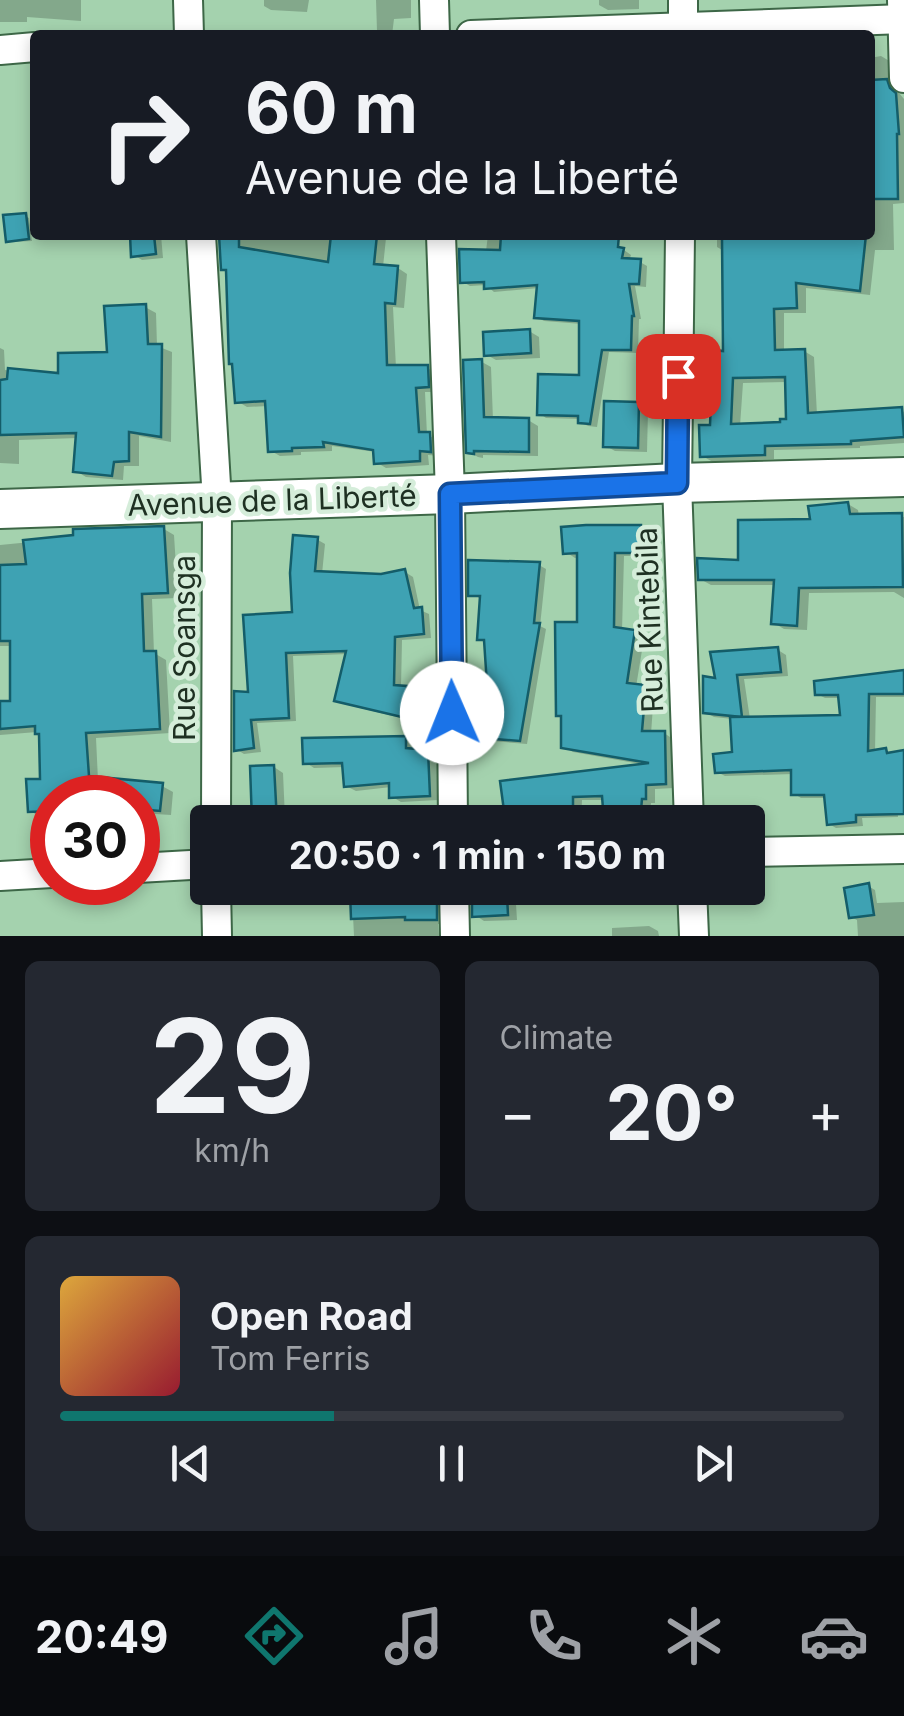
<!DOCTYPE html>
<meta charset="utf-8">
<style>
:root{--surface:#171b24;--page:#242831;--text:#f1f3f6;--muted:#9ea1a6;--line:#363941;--accent:#0f766e}
body{margin:0;font-family:Inter,sans-serif;background:var(--page);color:var(--text);height:100vh;display:flex;flex-direction:column;font-size:38px;white-space:nowrap}
*{box-sizing:border-box;margin:0}
p{font-size:32px;color:var(--muted)}
.icon{flex:none;width:55px;height:55px;fill:none;stroke:currentColor;stroke-width:2;stroke-linecap:round;stroke-linejoin:round}
.map{position:relative;height:936px;overflow:hidden}
.drawer{display:flex;flex-direction:column;gap:25px;padding:25px;background:#0d0f14;flex:1}
.drawer>*{flex:none}
.top-card{position:absolute;left:30px;top:30px;width:845px;height:210px;border-radius:10px;box-shadow:0 5px 15px #0003;background:#171b24;color:var(--text);overflow:hidden}
.speed{position:absolute;left:30px;top:775px;display:flex;gap:20px;font-size:50px;font-weight:700;text-align:center}
.speed>*{display:grid;place-content:center;width:130px;height:130px;border-radius:50%;background:var(--surface);box-shadow:0 5px 15px #0003;line-height:1}
.speed .limit{border:15px solid #d22;background:#fff;color:#111}
.pin{position:absolute;display:grid;place-items:center;width:85px;height:85px;color:#fff;margin:-42px;border-radius:20px;box-shadow:0 5px 15px #0006}
.me{position:absolute;width:110px;margin:-55px;rotate:359deg;stroke-linejoin:round;filter:drop-shadow(0 0 8px #0008)}
.turn{display:flex;align-items:center;gap:35px;height:210px;padding:0 50px;font-size:45px}
.turn .icon{width:130px;height:130px;stroke-width:2.5}
.turn b{display:block;font-size:70px;line-height:85px}
.big{font-size:75px;font-weight:700;line-height:1.1}
.drawer .tile{flex:1;display:flex;flex-direction:column;justify-content:center;gap:15px;min-width:0;padding:0 35px;border-radius:15px;background:var(--page)}
.drawer .dial{align-items:center;gap:0}
.dial b{font-size:130px;line-height:1}
.song{display:flex;align-items:center;gap:30px}
.cover{width:120px;height:120px;border-radius:15px;background:linear-gradient(135deg,hsl(40 70% 55%),hsl(350 70% 35%))}
.played{height:10px;border-radius:5px;background:linear-gradient(90deg,var(--accent) 35%,var(--line) 35%)}
.keys{display:flex;justify-content:space-around;direction:ltr}
.heat{display:flex;justify-content:space-between;align-items:center;font-size:55px;direction:ltr}
.drawer .tiles{flex:1;display:grid;gap:25px;grid-template-columns:1fr 1fr}
.tile:last-child{grid-column:span 2}
.trip{position:absolute;left:190px;top:805px;width:575px;height:100px;border-radius:10px;background:var(--surface);box-shadow:0 5px 15px #0003;font-weight:700;line-height:100px;text-align:center}
.dock{display:flex;height:160px;justify-content:space-around;align-items:center;background:#090b0e;color:var(--muted)}
.dock .icon{width:70px;height:70px}
.dock .on{color:var(--accent)}
.dock b{font-size:45px;color:var(--text)}
.map>svg:first-child{display:block}
</style>
<div class="map">
<svg width="904" height="936" viewBox="0 0 904 936">
<rect width="100%" height="100%" fill="#a4d2ae"/>
<g fill="#0003" fill-rule="evenodd">
<polygon points="0,0 81,0 81,21 27,17 27,22 0,22"/>
<polygon points="264,0 309,0 307,12 271,10 264,6"/>
<polygon points="376,0 411,0 411,18 394,19 392,35 383,35 377,31"/>
<polygon points="599,0 639,0 639,9 608,10 599,5"/>
<path d="M881,56L891,62L894,87L904,99V203L893,204L894,250H875L870,295L806,288V313H784V352L804,351L814,357L817,415L901,410L904,412V443L860,446V448L774,450V459L713,462L702,456L712,427L726,354L724,251L717,247V235H870V58ZM787,382L789,422L740,426L743,383Z"/>
<polygon points="25,216 29,218 32,241 12,242 8,240"/>
<polygon points="132,235 161,235 163,258 142,260 134,255"/>
<polygon points="221,235 383,235 386,238 383,267 398,268 407,274 404,308 393,307 396,368 427,368 437,373 438,392 425,392 427,435 439,440 440,456 428,455 429,465 386,468 376,462 376,452 332,446 332,451 301,452 301,455 280,456 271,451 268,406 247,407 237,401 228,271 223,268"/>
<polygon points="488,235 513,235 617,245 631,255 629,261 640,262 647,266 646,287 635,286 641,319 639,319 638,353 609,352 597,427 588,426 580,422 580,419 546,418 539,413 581,378 582,324 544,321 537,317 539,288 494,292 486,285 470,286 463,282 486,251"/>
<polygon points="145,307 156,313 157,346 172,352 171,442 139,436 139,466 124,466 123,480 86,477 76,471 78,438 19,440 19,464 0,463 0,348 4,350 5,370 61,376 109,355"/>
<polygon points="529,331 539,337 540,358 496,360 487,355"/>
<polygon points="482,362 491,367 493,420 528,420 538,426 538,456 483,455 483,458 478,457 469,452"/>
<polygon points="639,405 648,410 647,452 615,451 606,446"/>
<polygon points="848,504 858,510 859,516 904,517 904,598 894,592 809,593 807,630 784,629 774,623 776,585 711,585 700,579 740,563 812,521"/>
<polygon points="640,527 649,532 649,556 624,556 622,631 635,633 644,638 636,687 645,687 654,692 651,734 664,733 673,739 674,788 655,789 655,803 651,803 649,822 606,822 605,800 582,800 581,822 525,822 526,814 515,815 506,810 646,765 573,752 564,747 564,718 559,715 579,624 580,557 575,558 566,552"/>
<polygon points="164,529 174,535 178,598 152,599 154,653 166,660 170,733 96,738 98,780 162,786 173,792 171,815 155,814 153,836 138,834 138,798 52,798 52,816 41,817 30,811 42,781 41,735 37,732 0,735 0,704 12,703 13,646 0,646 0,545"/>
<polygon points="318,540 325,544 322,574 381,577 405,572 413,577 420,610 429,614 431,638 402,640 401,688 414,692 413,721 344,704 337,699 348,654 293,656 296,721 257,723 261,752 244,754 236,749 250,694 294,615"/>
<polygon points="539,565 546,569 540,626 546,629 527,744 480,740 472,736 490,687 486,643 479,639 482,599 471,594"/>
<polygon points="778,650 786,655 788,676 744,679 750,719 843,717 840,698 825,698 817,694 904,673 904,697 876,697 875,752 885,751 892,754 904,752 904,789 897,790 898,817 862,818 863,826 836,828 829,824 827,798 801,798 793,793 793,774 725,776 717,772 734,755 733,719 714,717 705,712 718,680"/>
<polygon points="405,739 414,744 414,752 428,753 437,758 438,800 401,802 391,796 391,787 356,791 346,786 345,767 314,768 305,762"/>
<polygon points="274,767 283,773 285,818 321,817 331,822 253,822 252,768"/>
<polygon points="868,886 875,890 877,903 904,902 904,936 858,936 857,920 851,917"/>
<polygon points="389,893 398,898 436,897 446,903 446,924 438,924 439,936 354,936 352,895"/>
<polygon points="506,898 516,904 517,920 484,921 475,915"/>
<polygon points="649,926 658,931 659,936 612,936 612,928"/>
</g>
<g fill="#3ea2b3" stroke="#145d69" stroke-width="2.5" fill-rule="evenodd">
<polygon points="887,79 890,88 896,93 899,134 897,134 898,199 870,199 873,108 870,108 870,80"/>
<polygon points="26,213 29,239 6,242 3,215"/>
<polygon points="130,235 154,235 156,254 131,257"/>
<polygon points="219,235 239,235 239,247 328,262 331,235 377,235 374,264 398,266 395,304 385,303 387,365 428,365 429,387 416,388 419,432 430,432 431,452 420,451 420,461 374,464 373,450 323,442 324,447 292,448 292,451 268,452 265,401 235,403 232,364 229,364 226,270 221,270"/>
<polygon points="501,235 619,235 618,247 624,248 622,258 641,259 639,284 629,284 634,316 632,316 631,350 602,350 590,424 578,423 578,416 537,415 538,374 579,375 579,321 534,318 537,285 484,289 484,282 460,283 459,249 500,250"/>
<path d="M738,235H866L860,291L796,283L797,308L774,309L775,350L805,349L808,413L902,407L904,437L851,441V444L765,446V455L700,457L699,425H710L713,350L723,351L722,238ZM785,377L786,419H780V422L731,424L733,378Z"/>
<polygon points="146,304 148,344 162,344 161,437 129,432 129,461 114,462 112,476 73,472 76,433 0,435 0,380 7,379 8,368 58,373 58,353 107,352 104,306"/>
<polygon points="530,329 531,353 484,356 483,332"/>
<polygon points="482,359 484,417 529,418 529,452 474,451 474,454 466,453 463,360"/>
<polygon points="604,401 639,402 638,448 603,447"/>
<polygon points="848,502 850,514 902,513 903,587 799,588 797,626 771,624 774,580 698,580 697,558 738,560 738,520 810,519 808,506"/>
<polygon points="586,525 641,525 641,553 615,553 614,627 635,630 627,683 646,685 642,731 665,731 666,784 646,785 646,799 642,799 640,822 604,822 602,796 573,797 573,822 522,822 524,809 504,811 500,781 649,763 561,748 561,716 556,716 555,622 577,622 577,553 563,554 561,527"/>
<polygon points="164,526 168,593 142,594 144,651 156,651 160,729 86,733 89,776 163,783 160,811 138,809 138,798 52,798 52,811 28,812 26,779 40,779 39,734 35,734 35,726 0,729 0,701 10,701 10,641 0,641 0,565 26,564 23,540 73,535 73,529"/>
<polygon points="293,535 318,537 315,571 381,574 405,569 414,608 422,607 424,634 395,637 394,685 407,686 406,718 334,701 346,651 286,653 289,718 251,720 254,748 234,751 234,691 248,692 243,615 292,612 290,573"/>
<polygon points="468,560 540,562 534,623 540,623 520,741 470,737 469,685 487,685 484,640 477,640 480,596 468,596"/>
<polygon points="778,647 781,672 737,675 742,717 703,713 703,676 715,678 710,652"/>
<polygon points="904,670 904,694 869,694 868,751 886,748 887,753 904,750 904,814 856,815 856,822 827,825 824,795 791,795 791,770 715,773 713,754 732,752 730,717 840,715 838,695 815,695 814,681"/>
<polygon points="406,736 406,748 428,750 430,796 389,798 389,783 344,787 342,763 303,764 302,738"/>
<polygon points="274,765 277,822 252,822 250,766"/>
<polygon points="869,883 874,915 849,918 844,888"/>
<polygon points="390,890 390,895 437,895 437,920 405,920 405,917 351,919 350,892"/>
<polygon points="507,895 508,915 472,917 472,897"/>
</g>
<g fill="none" stroke-linecap="round" stroke-linejoin="round">
<g stroke="#3d6747" stroke-width="32">
<g id="minor">
<polyline points="188,0 189,35"/>
<polyline points="434,0 435,35"/>
<polyline points="683,0 683,35"/>
<polyline points="902,0 904,78"/>
<polyline points="471,35 904,19"/>
<polyline points="0,50 35,47"/>
<polyline points="201,235 217,501 216,822"/>
<polyline points="441,235 450,494 453,822"/>
<polyline points="680,235 677,483 689,822"/>
<polyline points="748,852 904,849"/>
<polyline points="138,868 208,864"/>
<polyline points="0,876 52,873"/>
<polyline points="216,888 217,936"/>
<polyline points="454,888 455,936"/>
<polyline points="692,888 694,936"/>
</g>
</g>
<g stroke="#3d6747" stroke-width="42">
<polyline id="secondary" points="0,509 450,494 677,483 904,477"/>
</g>
<use href="#minor" stroke="#fff" stroke-width="28"/>
<use href="#secondary" stroke="#fff" stroke-width="38"/>
</g>
<g fill="none" stroke-linecap="round" stroke-linejoin="round">
<g stroke="#114b97" stroke-width="25">
<polyline id="route" points="452,713 450,494 677,483 678,376"/>
</g>
<use href="#route" stroke="#1a73e8" stroke-width="18"/>
</g>
<g text-anchor="middle" dominant-baseline="central" stroke-width="9" stroke-linejoin="round" paint-order="stroke">
<g font-size="30" fill="#1e3022" stroke="#d5edda">
<text transform="translate(272 500) rotate(-2)">Avenue de la Liberté</text>
<text transform="translate(649 620) rotate(-92)">Rue Kintebila</text>
<text transform="translate(184 648) rotate(-90)">Rue Soansga</text>
</g>
</g>
</svg>
<div class="speed"><div class="limit">30</div></div>
<div class="pin" style="left:678px;top:376px;background:#d93025"><svg class="icon" aria-label="arrive" viewBox="0 0 24 24"><path d="M6 21V4h12l-3 4 3 4H6"/></svg></div>
<svg class="me" style="left:452px;top:713px" viewBox="-20 -20 40 40"><circle r="19" fill="#fff"/><path d="M0-13L10 11 0 6-10 11z" fill="#1a73e8"/></svg>
<div class="trip">20:50 · 1 min · 150 m</div>
<div class="top-card">
<div class="turn"><svg class="icon" aria-label="right" viewBox="0 0 24 24"><path d="M7 20v-9h11M14 6l5 5-5 5"/></svg><div><b>60 m</b>Avenue de la Liberté</div></div>
</div>
</div>
<section class="drawer">
<div class="tiles">
<div class="tile dial"><b>29</b><p>km/h</p></div>
<div class="tile"><p>Climate</p>
<div class="heat"><a>−</a><b class="big">20°</b><a>+</a></div>
</div>
<div class="tile">
<div class="song"><i class="cover"></i><div><b>Open Road</b><p>Tom Ferris</p></div></div>
<div class="played"></div>
<div class="keys"><svg class="icon" aria-label="previous" viewBox="0 0 24 24"><path d="M18 5L8 12l10 7zM5 5v14"/></svg><svg class="icon" aria-label="pause" viewBox="0 0 24 24"><path d="M8 5v14M16 5v14"/></svg><svg class="icon" aria-label="next" viewBox="0 0 24 24"><path d="M6 5l10 7-10 7zM19 5v14"/></svg></div>
</div>
</div>
</section>
<nav class="dock">
<b>20:49</b>
<svg class="icon on" aria-label="directions" viewBox="0 0 24 24"><path d="M12 3l9 9-9 9-9-9zM9 14v-3h6M13 9l2 2-2 2"/></svg>
<svg class="icon" aria-label="music" viewBox="0 0 24 24"><path d="M9 18V5l10-2v13"/><circle cx="6" cy="18" r="3"/><circle cx="16" cy="16" r="3"/></svg>
<svg class="icon" aria-label="phone" viewBox="0 0 24 24"><path d="M5 4h4l2 5-3 2q2 4 5 5l2-3 5 2v4C11 20 4 13 5 4z"/></svg>
<svg class="icon" aria-label="climate" viewBox="0 0 24 24"><path d="M12 3v18M4 7l16 10M4 17L20 7"/></svg>
<svg class="icon" aria-label="car" viewBox="0 0 24 24"><path d="M5 17H2v-5l4-1 3-4h7l3 4 3 1v5h-3M9 17h6M6 11h13"/><circle cx="7" cy="17" r="2"/><circle cx="17" cy="17" r="2"/></svg>
</nav>
